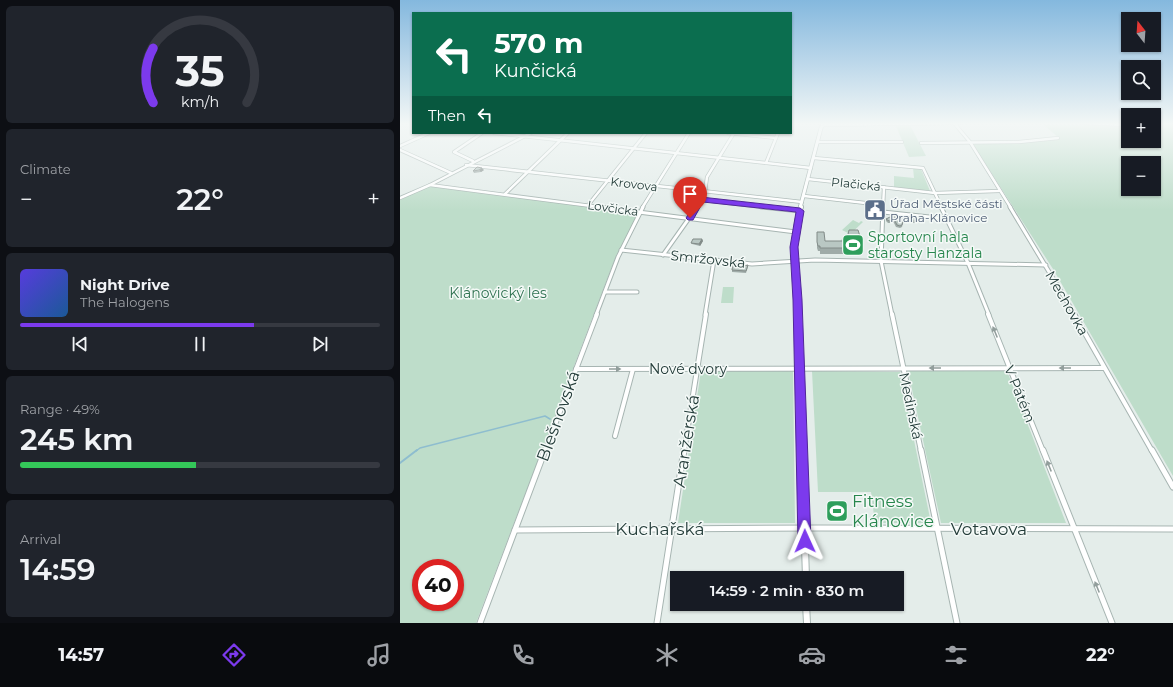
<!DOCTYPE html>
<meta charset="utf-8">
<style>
:root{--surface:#171b24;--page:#20242c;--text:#f1f3f6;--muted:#9ea1a6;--line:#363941;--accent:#7c3aed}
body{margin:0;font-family:Montserrat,sans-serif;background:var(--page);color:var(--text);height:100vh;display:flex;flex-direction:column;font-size:15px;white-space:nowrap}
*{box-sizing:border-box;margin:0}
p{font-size:13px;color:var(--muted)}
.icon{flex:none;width:22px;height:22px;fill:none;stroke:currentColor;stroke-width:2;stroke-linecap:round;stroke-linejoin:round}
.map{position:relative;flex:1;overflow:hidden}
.drawer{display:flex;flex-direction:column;gap:6px;padding:6px;background:#0d0f14;width:400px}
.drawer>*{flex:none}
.top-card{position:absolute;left:12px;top:12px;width:380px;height:122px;border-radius:0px;box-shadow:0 1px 3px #0004;background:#0b6e4f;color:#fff;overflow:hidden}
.needle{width:26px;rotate:343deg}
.controls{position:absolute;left:721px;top:12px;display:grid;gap:8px}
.controls a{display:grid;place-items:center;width:40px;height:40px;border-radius:0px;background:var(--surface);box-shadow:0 1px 3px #0004;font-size:20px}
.speed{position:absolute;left:12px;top:559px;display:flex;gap:8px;font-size:20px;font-weight:700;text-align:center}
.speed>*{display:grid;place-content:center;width:52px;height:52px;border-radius:50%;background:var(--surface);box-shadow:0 1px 3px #0004;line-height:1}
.speed .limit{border:6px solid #d22;background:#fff;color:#111}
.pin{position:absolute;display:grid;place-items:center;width:34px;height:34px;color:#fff;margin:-41px -17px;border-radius:50% 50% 50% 0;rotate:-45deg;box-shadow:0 0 4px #0007}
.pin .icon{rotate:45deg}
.me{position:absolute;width:44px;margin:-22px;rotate:359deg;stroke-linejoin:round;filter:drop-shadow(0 0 3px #0008)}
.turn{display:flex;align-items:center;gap:14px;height:84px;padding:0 16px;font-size:18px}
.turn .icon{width:52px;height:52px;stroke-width:2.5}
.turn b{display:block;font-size:28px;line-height:34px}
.then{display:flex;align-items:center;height:38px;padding:0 16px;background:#0003;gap:8px;font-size:15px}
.big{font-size:30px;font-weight:600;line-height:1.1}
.drawer .tile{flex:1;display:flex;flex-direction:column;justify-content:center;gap:6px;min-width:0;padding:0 14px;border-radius:6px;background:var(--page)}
.drawer .dial{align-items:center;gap:0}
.dial svg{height:104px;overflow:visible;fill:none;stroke:var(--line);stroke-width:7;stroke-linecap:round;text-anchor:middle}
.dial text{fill:var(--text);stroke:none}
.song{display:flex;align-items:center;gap:12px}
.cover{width:48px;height:48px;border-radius:6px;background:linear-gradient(135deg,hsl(250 70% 55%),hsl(210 70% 35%))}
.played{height:4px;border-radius:2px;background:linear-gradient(90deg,var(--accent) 65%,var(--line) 65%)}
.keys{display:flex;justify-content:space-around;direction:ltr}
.heat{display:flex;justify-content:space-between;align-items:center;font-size:22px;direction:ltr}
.charge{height:6px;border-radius:3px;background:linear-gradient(90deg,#34c759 49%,var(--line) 0)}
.trip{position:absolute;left:270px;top:571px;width:234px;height:40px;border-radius:0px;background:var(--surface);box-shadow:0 1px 3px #0004;font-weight:600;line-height:40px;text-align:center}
.dock{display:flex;height:64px;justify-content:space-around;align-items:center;background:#090b0e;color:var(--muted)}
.dock .icon{width:28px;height:28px}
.dock .current{color:var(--accent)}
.dock b{font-size:18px;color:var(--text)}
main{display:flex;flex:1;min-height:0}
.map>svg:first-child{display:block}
</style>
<main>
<section class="drawer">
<div class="tile dial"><svg viewBox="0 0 100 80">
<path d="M14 69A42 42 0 1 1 86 69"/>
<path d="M14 69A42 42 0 0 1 14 27" stroke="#7c3aed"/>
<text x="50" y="56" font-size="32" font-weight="700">35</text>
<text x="50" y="72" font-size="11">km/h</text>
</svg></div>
<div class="tile"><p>Climate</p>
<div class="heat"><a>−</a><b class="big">22°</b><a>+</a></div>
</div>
<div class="tile">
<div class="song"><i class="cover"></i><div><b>Night Drive</b><p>The Halogens</p></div></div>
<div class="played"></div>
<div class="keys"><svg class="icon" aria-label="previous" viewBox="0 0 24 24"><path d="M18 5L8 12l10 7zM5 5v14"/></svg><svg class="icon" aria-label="pause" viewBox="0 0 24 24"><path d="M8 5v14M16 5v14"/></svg><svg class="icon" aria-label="next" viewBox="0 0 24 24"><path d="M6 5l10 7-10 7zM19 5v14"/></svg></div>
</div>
<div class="tile"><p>Range · 49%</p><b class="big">245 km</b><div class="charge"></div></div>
<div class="tile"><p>Arrival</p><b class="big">14:59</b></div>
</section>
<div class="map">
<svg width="773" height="623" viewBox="0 0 773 623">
<rect width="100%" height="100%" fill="#e4edea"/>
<g fill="#beddca" fill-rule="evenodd">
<path d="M773,123V476L653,269L572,143H619L659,138L644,125L728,126V141H754V124ZM728,163H754V189H728Z"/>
<polygon points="510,125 526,156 509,157 496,126"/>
<polygon points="513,168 521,169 530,191 494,187 494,176 514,178"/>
<path d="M29,186L239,213L216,256L76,623H0V200ZM21,568H55V602H21Z"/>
<polygon points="453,220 459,223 461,221 463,222 442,242 440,241 448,233 442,230"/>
<polygon points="323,287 334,287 333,303 321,303"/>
<polygon points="301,371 393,371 395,523 278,523"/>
<polygon points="412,371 500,372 531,523 475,523 471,492 418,492"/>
<polygon points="508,371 607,371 666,523 541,523"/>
</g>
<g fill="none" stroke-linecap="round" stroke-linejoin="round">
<polyline stroke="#8ebdcf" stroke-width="1.5" points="16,451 20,448 145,416 150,419"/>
<polyline stroke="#8ebdcf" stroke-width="2" points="0,463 17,450"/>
<g stroke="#a7b5b2" stroke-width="4">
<g id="minor-far3">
<polyline points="554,123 570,142 611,208"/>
<polyline points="682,123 728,125"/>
<polyline points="754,123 756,123"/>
<polyline points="422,125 561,123"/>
<polyline points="94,133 411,168"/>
<polyline points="328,133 376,138"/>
<polyline points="418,142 502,142"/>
<polyline points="521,143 619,142 658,138"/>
<polyline points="0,146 29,133"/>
<polyline points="0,150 51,173"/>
<polyline points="414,158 523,168 542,208"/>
<polyline points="73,161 54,152 82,133"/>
<polyline points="366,163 378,133"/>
<polyline points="66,165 402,202"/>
<polyline points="408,179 535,193 599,191"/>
<polyline points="30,185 207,208"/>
<polyline points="105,194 168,133"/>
<polyline points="404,196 483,205"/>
<polyline points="0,198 30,185 131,133"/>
<polyline points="301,200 370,208"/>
<polyline points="189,204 246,133"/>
<polyline points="242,208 289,133"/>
<polyline points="296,208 305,192 307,177 334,133"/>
<polyline points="483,208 484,187"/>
</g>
</g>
<g stroke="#a7b5b2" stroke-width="5">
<g id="minor-far2">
<polyline points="199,207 396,232"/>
<polyline points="361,207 400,211"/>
<polyline points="483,207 481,261 492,315"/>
<polyline points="541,207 568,263 589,315"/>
<polyline points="610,207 675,315"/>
<polyline points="483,212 548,219"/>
<polyline points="221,250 352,264 415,260 646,265"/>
<polyline points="263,255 297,207"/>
<polyline points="205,292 237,292"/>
<polyline points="196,315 218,257 243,207"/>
<polyline points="305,315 314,260"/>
</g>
</g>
<g stroke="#a7b5b2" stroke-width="6">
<g id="minor-far1">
<polyline points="492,314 521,451"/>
<polyline points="588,314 643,451"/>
<polyline points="674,314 752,451"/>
<polyline points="176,369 704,368"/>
<polyline points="215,436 233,369"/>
<polyline points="145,451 197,314"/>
<polyline points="284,451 306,314"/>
</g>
</g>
<g stroke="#a7b5b2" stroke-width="7">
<g id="minor">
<polyline points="521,450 557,623"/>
<polyline points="643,450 712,623"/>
<polyline points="752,450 773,487"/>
<polyline points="115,530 418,528 773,529"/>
<polyline points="80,623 145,450"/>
<polyline points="257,623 284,450"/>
</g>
</g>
<g stroke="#a7b5b2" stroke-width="4.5">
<polyline id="tertiary-far3" points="400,208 421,128 424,123"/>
</g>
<g stroke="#a7b5b2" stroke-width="6">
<polyline id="tertiary-far2" points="398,315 394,247 397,221 401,207"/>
</g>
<g stroke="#a7b5b2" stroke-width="7">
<polyline id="tertiary-far1" points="398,314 402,451"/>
</g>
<g stroke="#a7b5b2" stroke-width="8">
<g id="tertiary">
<polyline points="402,450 406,578"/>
<polyline points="406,604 407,623"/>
</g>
</g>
<use href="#minor-far3" stroke="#fff" stroke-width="2.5"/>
<use href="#minor-far2" stroke="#fff" stroke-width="3"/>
<use href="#minor-far1" stroke="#fff" stroke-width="4"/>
<use href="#minor" stroke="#fff" stroke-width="5"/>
<use href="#tertiary-far3" stroke="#fff" stroke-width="3"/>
<use href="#tertiary-far2" stroke="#fff" stroke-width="4"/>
<use href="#tertiary-far1" stroke="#fff" stroke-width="5"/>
<use href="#tertiary" stroke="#fff" stroke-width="6"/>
</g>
<g fill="#9faba8">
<polygon points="84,170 81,172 74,173 73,171"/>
<polygon points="473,205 479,206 479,211 472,210"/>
<polygon points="486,219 517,221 516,223 503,223 502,227 500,228 496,227 494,223 488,223 486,221"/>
<polygon points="417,232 425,241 446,247 447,239 462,243 461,251 451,251 446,247 446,254 420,254 420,251 418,251 417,248"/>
<polygon points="302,239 303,241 300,246 292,244 291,243"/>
<polygon points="348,265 348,267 346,273 332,272 332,270"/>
</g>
<g fill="#828b88">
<polygon points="82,168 84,170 81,172 79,170"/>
<polygon points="302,239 303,241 300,246 299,244"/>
</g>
<g fill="#b9c7c3" stroke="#828b88">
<polygon points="77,167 82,168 79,170 73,171"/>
<polygon points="473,205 479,206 479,209 472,208"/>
<polygon points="503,216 517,217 517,221 503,221 502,225 500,226 497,225 495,221 489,221 486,219 490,217 502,217"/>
<polygon points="449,230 458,230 462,243 452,244 447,239"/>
<polygon points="417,232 424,232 425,241 446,241 446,248 420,248 420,246 418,246 417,242"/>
<polygon points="293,239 302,239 299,244 291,243"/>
<polygon points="333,264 341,264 343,266 348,265 346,271 332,270"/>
</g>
<defs><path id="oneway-solid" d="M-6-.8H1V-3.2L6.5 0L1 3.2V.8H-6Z"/></defs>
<g fill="#929e9c">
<use href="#oneway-solid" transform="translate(595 332) rotate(-112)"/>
<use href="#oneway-solid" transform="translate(535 368) rotate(-180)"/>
<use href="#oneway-solid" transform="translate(665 368) rotate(180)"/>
<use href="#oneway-solid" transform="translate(215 369)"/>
<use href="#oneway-solid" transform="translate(649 466) rotate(-112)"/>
<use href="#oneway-solid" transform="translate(697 587) rotate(-112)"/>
</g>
<linearGradient id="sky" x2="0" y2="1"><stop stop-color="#84b8de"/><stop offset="0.59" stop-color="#f3f7f6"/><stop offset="1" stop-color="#f3f7f6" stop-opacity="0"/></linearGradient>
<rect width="773" height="210" fill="url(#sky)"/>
<polygon fill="#7c3aed" stroke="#51269a" points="301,197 400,208 404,211 398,247 402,300 411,541 409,546 405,548 400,546 398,541 393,300 390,247 396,212 303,202 293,220 288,220 286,218 299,198"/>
<defs>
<g id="civic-square" transform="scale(1.15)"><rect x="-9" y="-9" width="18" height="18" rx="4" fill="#5c6f8a" stroke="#f4f9f7"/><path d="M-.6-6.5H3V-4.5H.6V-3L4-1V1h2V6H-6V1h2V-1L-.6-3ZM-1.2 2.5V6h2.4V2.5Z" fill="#fff"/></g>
<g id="stadium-square" transform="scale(1.15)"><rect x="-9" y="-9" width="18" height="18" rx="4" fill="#2e9e5b" stroke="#f4f9f7"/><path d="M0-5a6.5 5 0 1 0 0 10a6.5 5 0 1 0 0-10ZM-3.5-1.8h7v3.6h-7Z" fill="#fff"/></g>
</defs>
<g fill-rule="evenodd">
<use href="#civic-square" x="475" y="210"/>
<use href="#stadium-square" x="453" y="245"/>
<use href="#stadium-square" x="437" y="511"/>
</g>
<g text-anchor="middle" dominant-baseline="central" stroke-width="3" stroke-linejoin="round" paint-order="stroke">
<g font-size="12" fill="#243d3a" stroke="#f4f9f7">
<text transform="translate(234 184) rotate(7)">Krovova</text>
<text transform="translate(456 184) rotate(6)">Plačická</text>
<text transform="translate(213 208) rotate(8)">Lovčická</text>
</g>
<g font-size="12" fill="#4e5e75" stroke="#f4f9f7" text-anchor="start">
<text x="490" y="203">Úřad Městské části<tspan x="490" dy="14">Praha-Klánovice</tspan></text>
</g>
<g font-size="14" fill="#27864d" stroke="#f4f9f7" text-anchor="start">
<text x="468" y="237">Sportovní hala<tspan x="468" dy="16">starosty Hanzala</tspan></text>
</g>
<g font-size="14" fill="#243d3a" stroke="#f4f9f7">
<text transform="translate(308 259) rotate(6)">Smržovská</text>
<text transform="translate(667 303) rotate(60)">Mechovka</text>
<text x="288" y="369">Nové dvory</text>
<text transform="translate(620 394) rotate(68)">V Pátém</text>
<text transform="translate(511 406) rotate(78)">Medinská</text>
</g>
<g font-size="14" fill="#307352" stroke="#f4f9f7">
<text x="98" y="293">Klánovický les</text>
</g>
<g font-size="17" fill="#243d3a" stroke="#f4f9f7">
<text transform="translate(158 416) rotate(-70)">Blešnovská</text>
<text transform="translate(286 441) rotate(-81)">Aranžérská</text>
<text x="260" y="529">Kuchařská</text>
<text x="589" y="529">Votavova</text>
</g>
<g font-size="17" fill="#27864d" stroke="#f4f9f7" text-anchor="start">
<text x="452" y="501">Fitness<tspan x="452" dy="20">Klánovice</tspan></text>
</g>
</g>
</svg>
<div class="controls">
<a><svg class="needle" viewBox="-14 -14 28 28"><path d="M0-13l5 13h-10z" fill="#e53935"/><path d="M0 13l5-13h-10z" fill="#9ea1a6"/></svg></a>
<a><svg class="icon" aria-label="search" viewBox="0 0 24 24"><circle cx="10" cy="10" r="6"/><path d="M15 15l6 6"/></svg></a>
<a>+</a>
<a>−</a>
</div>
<div class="speed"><div class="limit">40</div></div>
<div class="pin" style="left:290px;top:218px;background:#d93025"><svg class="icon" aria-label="arrive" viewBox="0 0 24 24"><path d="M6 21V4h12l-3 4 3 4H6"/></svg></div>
<svg class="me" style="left:405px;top:541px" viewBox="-20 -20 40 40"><path d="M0-17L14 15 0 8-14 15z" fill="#7c3aed" stroke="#fff" stroke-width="4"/></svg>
<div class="trip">14:59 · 2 min · 830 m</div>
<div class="top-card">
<div class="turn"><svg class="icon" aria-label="left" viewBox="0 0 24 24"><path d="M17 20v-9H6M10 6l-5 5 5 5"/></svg><div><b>570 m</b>Kunčická</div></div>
<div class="then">Then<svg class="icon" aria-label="left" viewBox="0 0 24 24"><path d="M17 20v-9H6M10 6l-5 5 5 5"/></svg></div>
</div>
</div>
</main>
<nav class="dock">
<b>14:57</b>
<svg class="icon current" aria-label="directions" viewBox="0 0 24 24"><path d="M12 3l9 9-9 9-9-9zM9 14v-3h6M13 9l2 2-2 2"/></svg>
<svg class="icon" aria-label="music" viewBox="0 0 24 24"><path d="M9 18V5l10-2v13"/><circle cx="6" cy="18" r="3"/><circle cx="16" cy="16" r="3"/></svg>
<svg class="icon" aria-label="phone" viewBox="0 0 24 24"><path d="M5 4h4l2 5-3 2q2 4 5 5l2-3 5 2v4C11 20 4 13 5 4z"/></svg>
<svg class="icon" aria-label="climate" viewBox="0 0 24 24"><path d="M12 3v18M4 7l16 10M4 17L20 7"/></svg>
<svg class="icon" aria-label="car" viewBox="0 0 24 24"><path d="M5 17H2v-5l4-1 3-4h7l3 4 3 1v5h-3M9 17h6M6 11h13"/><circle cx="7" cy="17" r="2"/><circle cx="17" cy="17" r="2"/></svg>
<svg class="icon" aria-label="filters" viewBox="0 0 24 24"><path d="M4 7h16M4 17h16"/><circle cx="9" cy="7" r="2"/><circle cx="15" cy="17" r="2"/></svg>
<b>22°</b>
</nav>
